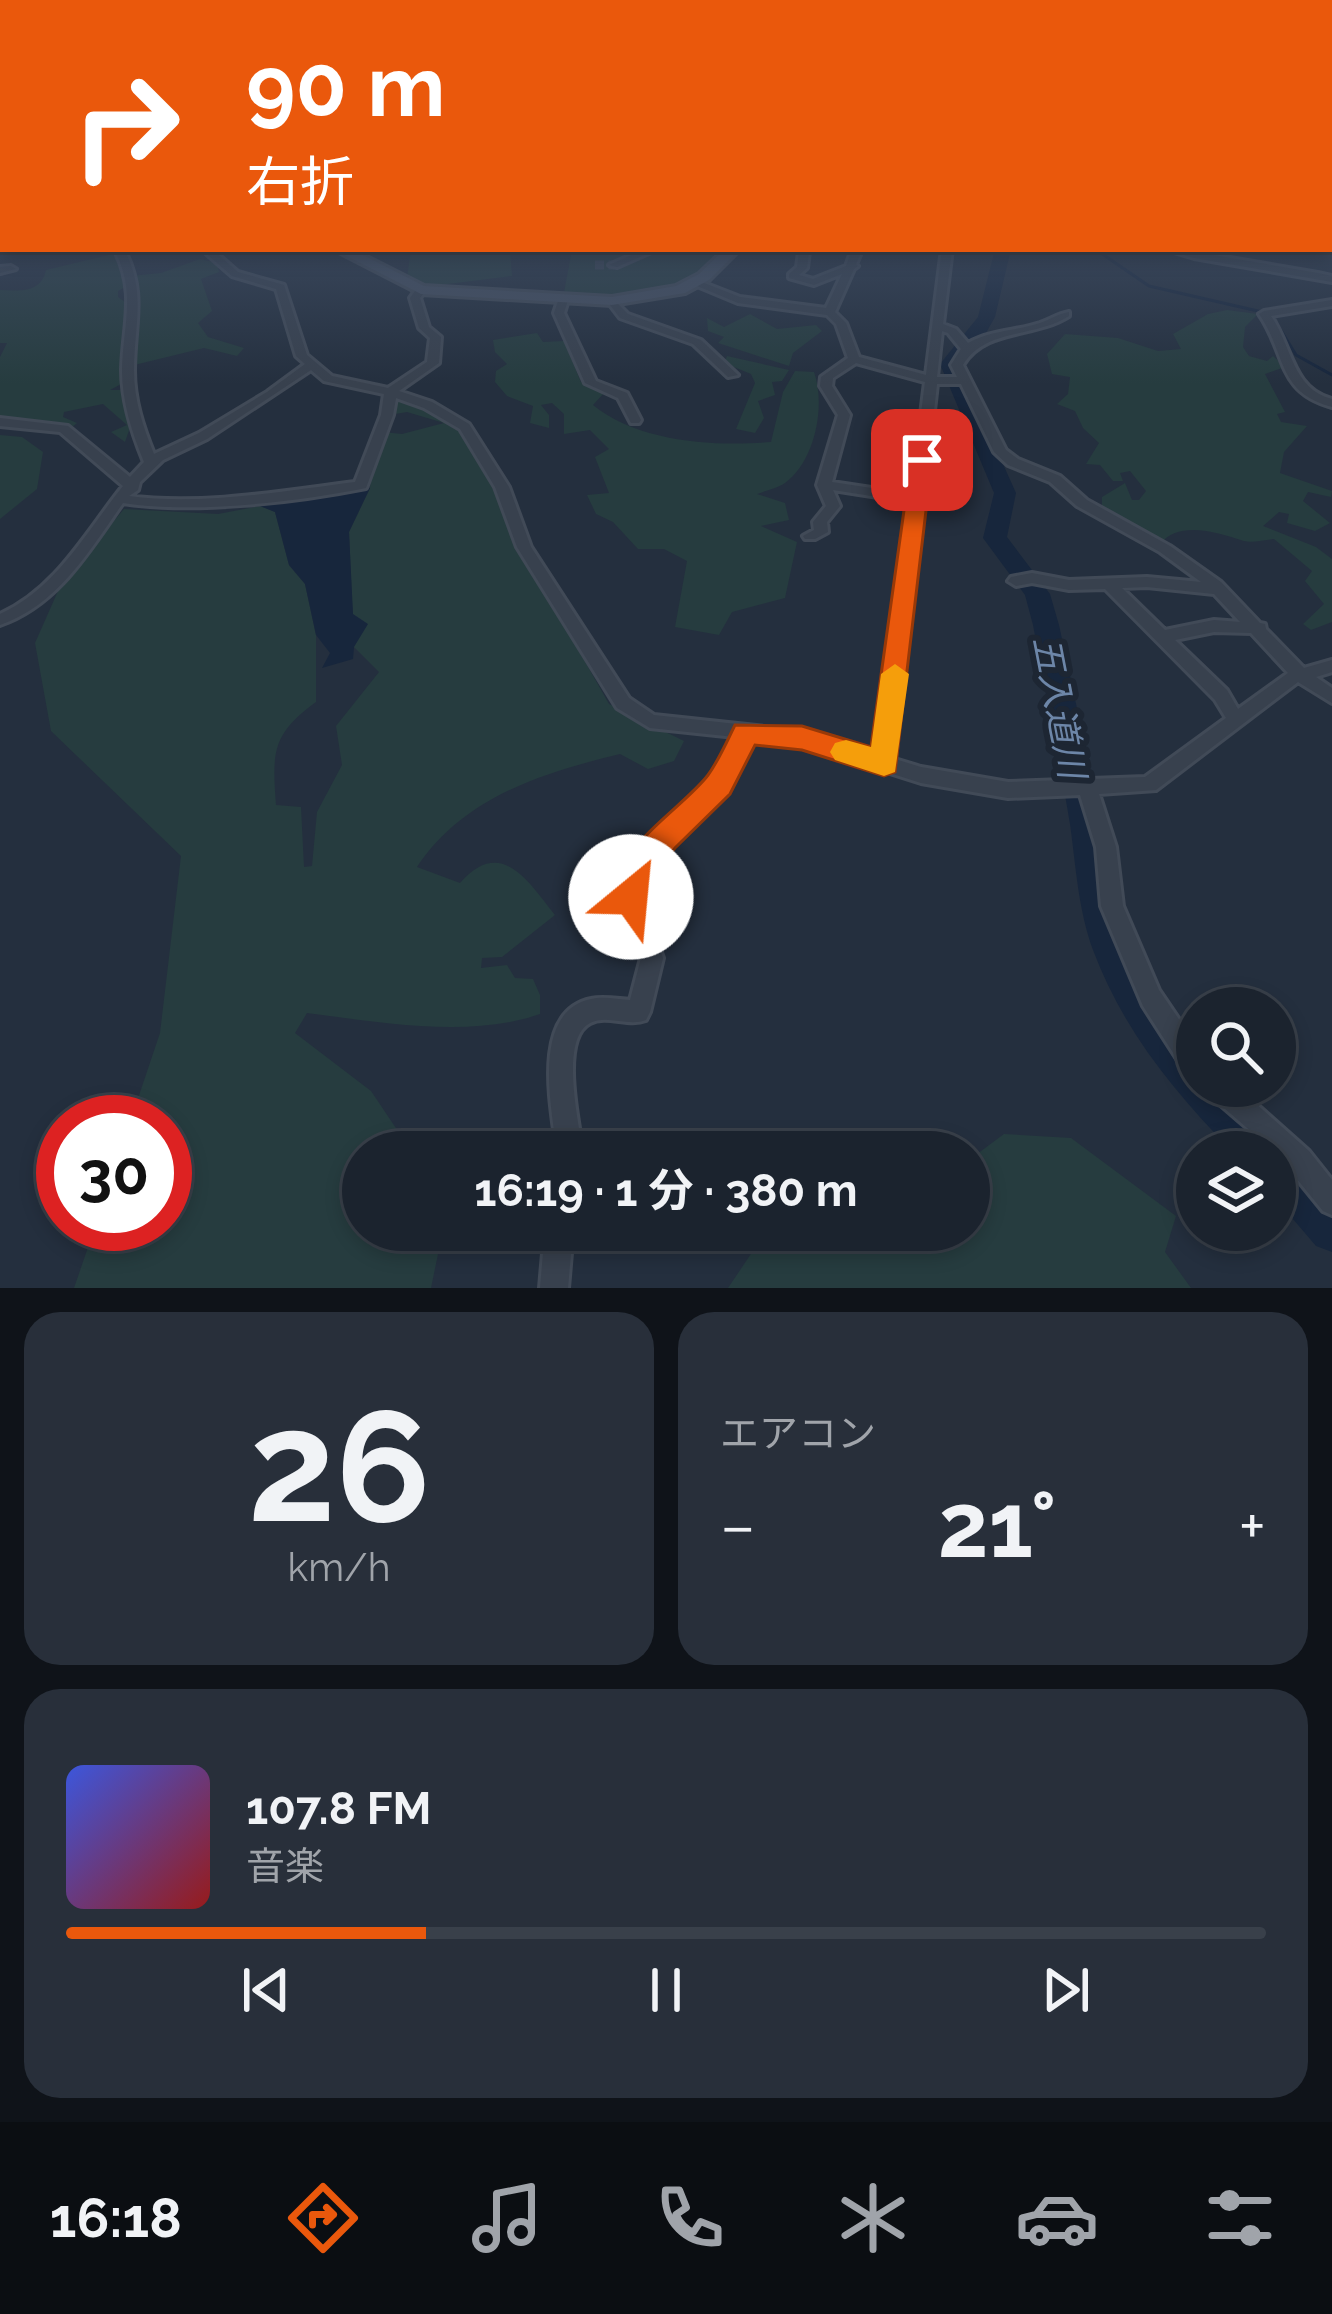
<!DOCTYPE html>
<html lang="ja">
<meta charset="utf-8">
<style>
:root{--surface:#1b232e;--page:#282f3a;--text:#f1f3f6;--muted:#a0a4aa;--line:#39404a;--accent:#ea580c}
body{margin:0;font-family:Raleway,"Noto Sans JP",sans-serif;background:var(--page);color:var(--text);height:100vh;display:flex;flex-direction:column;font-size:45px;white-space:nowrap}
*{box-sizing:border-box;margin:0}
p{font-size:39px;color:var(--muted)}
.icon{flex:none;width:66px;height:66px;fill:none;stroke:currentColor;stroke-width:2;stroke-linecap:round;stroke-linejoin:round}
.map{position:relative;height:1288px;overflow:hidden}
.drawer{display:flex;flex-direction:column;gap:24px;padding:24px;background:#0f1319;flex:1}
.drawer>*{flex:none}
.guide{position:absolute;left:0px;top:0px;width:1332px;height:252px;box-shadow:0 6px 18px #0003,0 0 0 3px var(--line);background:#ea580c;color:#fff;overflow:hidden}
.controls{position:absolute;left:1176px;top:987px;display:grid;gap:24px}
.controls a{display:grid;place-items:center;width:120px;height:120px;border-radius:50%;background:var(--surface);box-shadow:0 6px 18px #0003,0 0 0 3px var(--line);font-size:60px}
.speed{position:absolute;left:36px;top:1095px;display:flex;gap:24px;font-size:60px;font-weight:700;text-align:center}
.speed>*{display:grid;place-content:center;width:156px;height:156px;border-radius:50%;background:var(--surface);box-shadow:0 6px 18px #0003,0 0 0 3px var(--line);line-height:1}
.speed .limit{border:18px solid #d22;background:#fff;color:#111}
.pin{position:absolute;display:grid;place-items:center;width:102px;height:102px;color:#fff;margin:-51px;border-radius:24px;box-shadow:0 6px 18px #0006}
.me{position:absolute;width:132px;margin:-66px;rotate:28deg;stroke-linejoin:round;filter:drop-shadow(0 0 9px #0008)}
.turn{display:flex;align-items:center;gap:42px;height:252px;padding:0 48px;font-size:54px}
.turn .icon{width:156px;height:156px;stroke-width:2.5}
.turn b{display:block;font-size:84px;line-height:102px}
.big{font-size:90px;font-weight:700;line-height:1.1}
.drawer .card{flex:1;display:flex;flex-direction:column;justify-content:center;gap:18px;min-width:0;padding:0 42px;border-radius:36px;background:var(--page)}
.drawer .dial{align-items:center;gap:0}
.dial b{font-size:156px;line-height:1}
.song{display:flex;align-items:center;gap:36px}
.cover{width:144px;height:144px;border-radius:18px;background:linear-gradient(135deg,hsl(230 70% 55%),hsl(0 70% 35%))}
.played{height:12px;border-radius:6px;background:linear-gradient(90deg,var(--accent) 30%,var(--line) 30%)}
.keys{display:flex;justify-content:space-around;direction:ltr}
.heat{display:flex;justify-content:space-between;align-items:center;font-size:66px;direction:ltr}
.drawer .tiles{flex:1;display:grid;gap:24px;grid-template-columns:1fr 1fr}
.card:last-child{grid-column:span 2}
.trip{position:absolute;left:342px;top:1131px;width:648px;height:120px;border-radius:60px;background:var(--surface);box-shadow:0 6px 18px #0003,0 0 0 3px var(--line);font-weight:700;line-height:120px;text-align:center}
.menu{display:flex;height:192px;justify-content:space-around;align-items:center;background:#0b0e12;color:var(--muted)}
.menu .icon{width:84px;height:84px}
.menu .on{color:var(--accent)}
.menu b{font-size:54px;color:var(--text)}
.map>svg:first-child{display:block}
</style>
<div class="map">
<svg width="1332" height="1288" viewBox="0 0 1332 1288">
<rect width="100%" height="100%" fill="#242f3e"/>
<g fill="#263c3f">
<polygon points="411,249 510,249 512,276 432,286 407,278"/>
<path d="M582,249H720L721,252C682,300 621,298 563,298L571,255L581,254Z"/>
<path d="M117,253L127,286L118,291V297L125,302L137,297L131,276L161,273L200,259L217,263L219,272L201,279L212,311L198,323L208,337L244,348L237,356L204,348L122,368L123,383L110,390H126L131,425L125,442L111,432L127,425L103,404L64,412L63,417L77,423L71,428L0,419V357L7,343H0V290C21,291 41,293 46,270Z"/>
<path d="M1227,310L1258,314L1245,327L1243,347L1249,356L1267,361L1273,356L1285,367L1265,374L1285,412L1277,414L1281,422L1307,426L1284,452L1280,473L1332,491L1331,497L1308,492L1303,501L1330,523L1315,531L1287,523L1289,514L1279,512L1263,526L1316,547L1332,559V622L1311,630L1303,624L1324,604L1305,581L1312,571L1274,539C1265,540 1252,543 1244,541C1218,533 1179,519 1159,545L1102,512V497L1125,483L1132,500H1139L1146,491L1130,471L1120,473L1123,481H1113L1100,465L1086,464L1099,443L1083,428L1075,411L1057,404L1068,394L1070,377L1052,374L1047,354L1065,334L1118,338L1158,351L1181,349L1173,334L1208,314Z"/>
<polygon points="750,314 777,329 816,325 822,331 793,353 789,366 718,343 724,337 708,331 707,318 724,327"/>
<path d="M537,333L543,342L564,341L581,382L604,393L593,405C638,442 715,447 771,442L783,392L795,371L814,372C826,406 815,461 785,483C778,488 765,491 757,494L785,503L789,520L761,526L797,542L785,598L732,612L719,635L675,627L687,561L664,549H638L613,522L596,514L587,495L609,493L595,457L609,449L590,430L564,434V414L552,403L541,405L549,415V428L530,423L533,406L507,396L495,382L496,371L507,364L495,352L493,340Z"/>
<polygon points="727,356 789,370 782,381 772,382 775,395 758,401 764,418 755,433 736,429 755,383 751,374 724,363"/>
<path d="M397,400L414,402L461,428L497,489L522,550L609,704L684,741L674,761L648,769L620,754C542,773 464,797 417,867L460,883C501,836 528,881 555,915L502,957L482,958L481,968L507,965L515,978L533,979L540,995V1014C469,1039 380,1022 307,1013L295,1033L371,1091L412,1152H363V1230H443L431,1288H74L96,1224H165V1122H130L160,1033L181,856L51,731L35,643L62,582L124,509L218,514L260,506L275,512L289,565L305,584L316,635V702C272,734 272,752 276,805L301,807L304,867L312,866L317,812L342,765L336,726L379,672L354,647L349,532L370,488L373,452L382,432L402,434L444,423L407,412L389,415Z"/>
<polygon points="0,435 22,437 43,452 37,489 0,519"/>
<polygon points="1004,1134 1071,1138 1176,1216 1165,1252 1191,1288 728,1288 767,1230 969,1230 969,1160"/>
</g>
<polygon fill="#17263c" points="370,488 349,532 353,614 368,624 354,647 353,659 322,668 330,653 316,635 305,584 289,565 275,512 260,506"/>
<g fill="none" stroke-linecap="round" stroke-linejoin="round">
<polyline stroke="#17263c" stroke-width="3" points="1095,249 1149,286 1271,314 1296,355 1332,375"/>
<path fill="#17263c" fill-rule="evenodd" d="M995,249H1011L995,317L982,340L958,364L1016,493L1007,537L1050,594L1059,625L1102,824L1114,905L1128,945L1165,1013L1197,1056V1086H1225L1332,1197V1252L1316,1246L1275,1198V1152H1233C1174,1092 1123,1030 1093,950C1078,908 1076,867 1070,824C1059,757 1045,691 1033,625L1025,595L983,538L994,493L940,364L978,317Z"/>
<polyline stroke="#3a4453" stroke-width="9" stroke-dasharray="9 4.5" stroke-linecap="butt" points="595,265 614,265"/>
<g stroke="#414a57" stroke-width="6">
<g id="street">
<polygon points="3,211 3,218 0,219 0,212"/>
<rect x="1329" y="216" width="3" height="6"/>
<path d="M114,249H124C147,293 134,324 134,371C134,400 143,427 154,454L199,433L267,392L305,364L296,356L276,289L232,276L201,249H212L238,272L284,285L307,355L332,376L388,388L427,362L430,338L419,328L410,298L417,288H425L426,290L420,298L429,327L441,337L439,363L399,391L432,402L469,424L509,487L531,547L629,698L654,715L802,731L877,754L910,502L833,490L840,506L827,522L828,532L815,539H805L803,536L814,530L813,522L826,506L817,485L838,415L820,386L821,377L848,358L836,324L827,315L738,303L690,283L699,281L740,297L826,308L842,274L814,285L789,278V274L797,267L799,252L804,249L809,252L807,268L799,275L813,279L846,266L850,255L847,249H857L860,255L856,264L858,266L854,269L835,312L846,323L859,357L926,375L942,249H952L943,324L956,329L968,343C991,330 1016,331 1040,323C1051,319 1058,314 1069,312V316C1035,338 985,328 963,365L1006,450L1018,459L1060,476L1087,500L1170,546L1221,582L1260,623L1265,624L1266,629L1304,668L1332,660V672L1316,677L1332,688V703L1298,682L1156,790L1099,794L1116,847L1123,906L1159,990L1197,1046V1079L1188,1076L1143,1006L1101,906L1096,847L1080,795L1008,798L921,783L802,745L752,739L726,790L670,844L641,885L642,897L663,958L650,1012L646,1020C628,1027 607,1014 590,1023C559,1039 579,1124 583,1152H557C552,1109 530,1012 591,999C603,996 617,999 630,1000L641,958L620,897L621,883L656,832L712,780L735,737L650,728L617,708L517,547L495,487L460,429L424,408L396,398L393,415L366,488C295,502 194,514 123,503C89,551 58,605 0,625V614C56,589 86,532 123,486L60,432L0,426V418L68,426L130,477L144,462C132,433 122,402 122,370C123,324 137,293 114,249ZM942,331L948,333L961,349L951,365L957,377H937ZM856,363L925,382L911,494L832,482L850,415L832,386L833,378ZM311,370L324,381L384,394L381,415L355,482C284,491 200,506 129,496L138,490L140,482L163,460L207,439ZM937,384H961L994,452L1008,465L1050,482L1077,506L1160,552L1201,582L1147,577L1069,580L1032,573L1011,577L1008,581L1016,586L1032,583L1069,590L1105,589L1215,700L1226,718L1145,777L1008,782L921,767L895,759ZM1147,587L1214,594L1240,622L1214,620L1165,630L1122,588ZM1214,632L1251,633L1288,673L1238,709L1227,690L1175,640Z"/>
<polygon points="645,249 658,249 617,267 609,265"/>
<polygon points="1164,249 1178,249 1318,273 1332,276 1332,282 1194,258"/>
<polygon points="0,267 11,266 16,269 0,273"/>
<polygon points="559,298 568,300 564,313 596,381 627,393 641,420 639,423 631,423 618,398 585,383 554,313"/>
<polygon points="612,298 628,314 701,340 738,375 728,377 693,344 620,318 607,301"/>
<path d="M1332,300V306L1271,316C1292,346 1292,389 1332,399V407C1276,392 1287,354 1259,314L1264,311Z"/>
<polygon points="1206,1086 1236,1086 1309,1151 1332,1180 1332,1215 1323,1211 1275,1152 1209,1095"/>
<polygon points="545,1230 573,1230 568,1288 540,1288"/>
</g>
</g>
<g stroke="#414a57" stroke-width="6">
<g id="secondary">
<polygon points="3,205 3,214 0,215 0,206"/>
<polygon points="333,249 351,249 424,286 612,297 676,286 699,274 725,249 740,249 709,280 685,293 612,305 421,294"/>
</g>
</g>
<use href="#street" fill="#38414e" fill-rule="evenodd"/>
<use href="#secondary" fill="#465061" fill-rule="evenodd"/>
</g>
<linearGradient id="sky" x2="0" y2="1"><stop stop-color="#141a22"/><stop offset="0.53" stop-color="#3f4d63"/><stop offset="1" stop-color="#3f4d63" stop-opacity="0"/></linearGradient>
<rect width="1332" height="384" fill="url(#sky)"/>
<path fill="#ea580c" stroke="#983908" stroke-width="3" d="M922,453L932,460L895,772L884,776L802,750L755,745L730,794L675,848L648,886L643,908L631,913L619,908C596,859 683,809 708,775C719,760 727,741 735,725L802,726L871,747L911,460Z"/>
<polygon fill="#f59e0b" points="895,664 909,674 895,772 884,776 835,760 830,752 835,743 846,740 871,747 881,674"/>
<g text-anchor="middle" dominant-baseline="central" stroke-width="12" stroke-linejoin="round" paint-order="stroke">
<g font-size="36" font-style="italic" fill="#6d86a8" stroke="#1d2633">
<text transform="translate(1060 707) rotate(79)">五入道川</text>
</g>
</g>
</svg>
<div class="controls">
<a><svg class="icon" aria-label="search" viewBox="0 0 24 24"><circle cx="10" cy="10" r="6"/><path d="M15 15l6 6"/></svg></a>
<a><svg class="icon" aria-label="layers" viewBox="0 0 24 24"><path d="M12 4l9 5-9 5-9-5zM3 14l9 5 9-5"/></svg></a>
</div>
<div class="speed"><div class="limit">30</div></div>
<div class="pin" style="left:922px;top:460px;background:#d93025"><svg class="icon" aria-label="arrive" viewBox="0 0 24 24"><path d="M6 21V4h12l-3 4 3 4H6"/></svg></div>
<svg class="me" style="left:631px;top:897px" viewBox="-20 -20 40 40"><circle r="19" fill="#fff"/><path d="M0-13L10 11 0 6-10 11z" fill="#ea580c"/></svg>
<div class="trip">16:19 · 1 分 · 380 m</div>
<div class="guide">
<div class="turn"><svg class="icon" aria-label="right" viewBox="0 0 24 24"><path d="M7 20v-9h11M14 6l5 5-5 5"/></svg><div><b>90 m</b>右折</div></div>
</div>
</div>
<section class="drawer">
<div class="tiles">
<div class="card dial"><b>26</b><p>km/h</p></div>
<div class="card"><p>エアコン</p>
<div class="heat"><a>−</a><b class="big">21°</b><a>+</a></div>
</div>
<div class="card">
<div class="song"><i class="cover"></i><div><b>107.8 FM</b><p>音楽</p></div></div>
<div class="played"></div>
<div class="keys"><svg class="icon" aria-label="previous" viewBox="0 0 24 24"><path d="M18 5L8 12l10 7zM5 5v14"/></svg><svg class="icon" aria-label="pause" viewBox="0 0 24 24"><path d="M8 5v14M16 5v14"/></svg><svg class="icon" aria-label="next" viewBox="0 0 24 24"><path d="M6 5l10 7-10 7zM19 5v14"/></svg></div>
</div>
</div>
</section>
<nav class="menu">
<b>16:18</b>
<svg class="icon on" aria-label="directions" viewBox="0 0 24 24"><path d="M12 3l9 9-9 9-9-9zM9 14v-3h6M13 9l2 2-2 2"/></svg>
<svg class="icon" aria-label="music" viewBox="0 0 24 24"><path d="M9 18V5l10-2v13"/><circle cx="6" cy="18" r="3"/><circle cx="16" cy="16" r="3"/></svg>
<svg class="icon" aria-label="phone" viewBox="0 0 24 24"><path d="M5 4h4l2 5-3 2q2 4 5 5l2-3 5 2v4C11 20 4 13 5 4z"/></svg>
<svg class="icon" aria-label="climate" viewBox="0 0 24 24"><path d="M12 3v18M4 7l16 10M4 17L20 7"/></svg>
<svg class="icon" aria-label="car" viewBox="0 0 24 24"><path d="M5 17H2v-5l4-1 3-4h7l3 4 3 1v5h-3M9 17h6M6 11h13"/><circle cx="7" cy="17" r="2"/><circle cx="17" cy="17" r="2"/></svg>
<svg class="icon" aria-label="filters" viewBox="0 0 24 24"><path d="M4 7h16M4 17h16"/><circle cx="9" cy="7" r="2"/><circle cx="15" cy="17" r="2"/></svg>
</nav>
